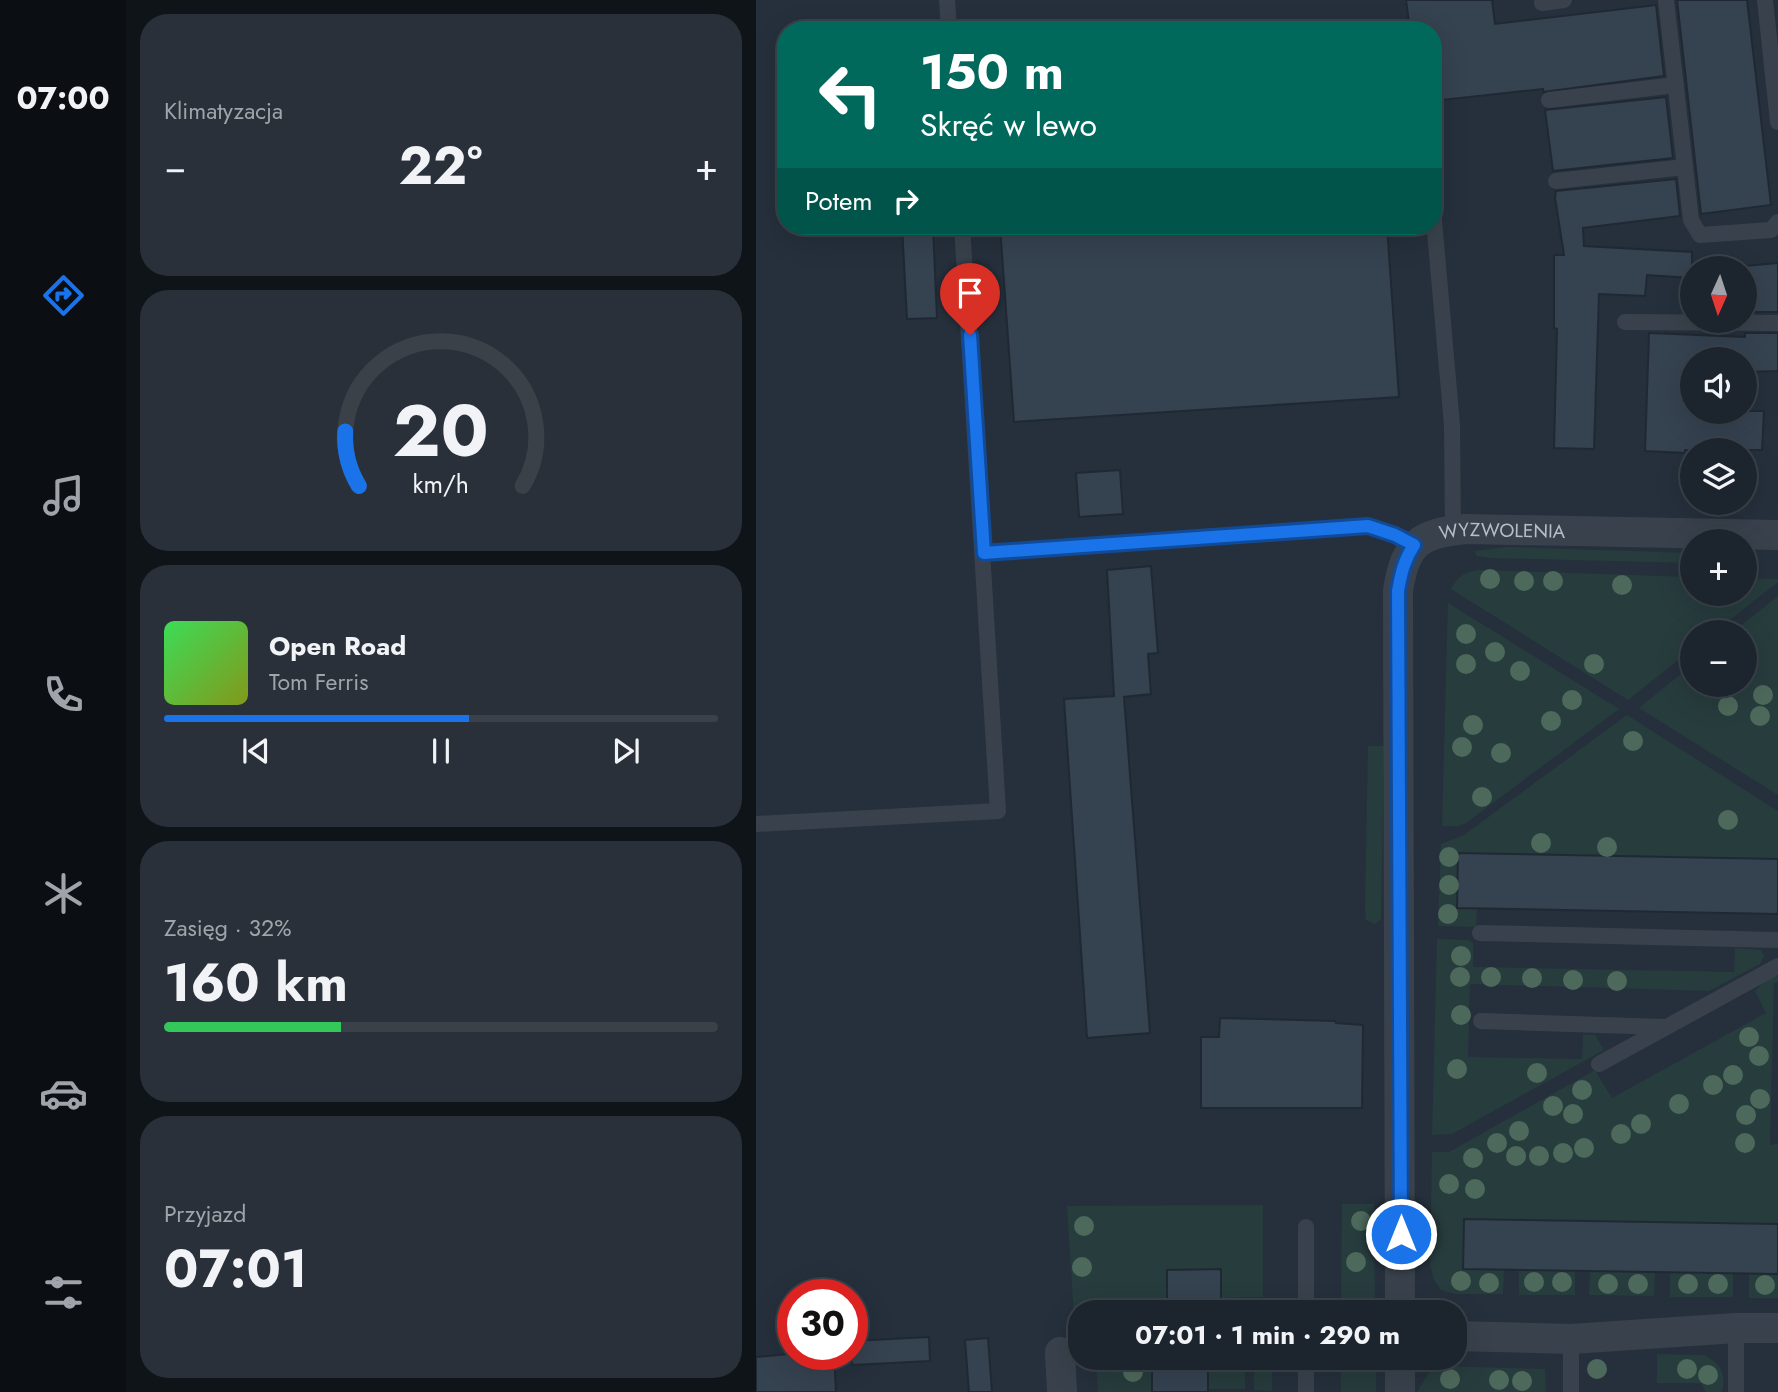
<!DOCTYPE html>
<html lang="pl">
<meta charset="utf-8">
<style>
:root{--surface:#1c242d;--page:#293039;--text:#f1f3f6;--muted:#a0a4aa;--line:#3a4149;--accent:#1a73e8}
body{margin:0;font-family:Jost,sans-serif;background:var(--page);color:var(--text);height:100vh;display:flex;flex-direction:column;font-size:26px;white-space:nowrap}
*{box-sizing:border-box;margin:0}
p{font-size:23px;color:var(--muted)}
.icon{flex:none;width:38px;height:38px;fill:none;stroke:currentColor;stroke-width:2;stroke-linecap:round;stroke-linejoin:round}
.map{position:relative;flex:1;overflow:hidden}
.panel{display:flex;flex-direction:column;gap:14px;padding:14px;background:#0f1419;width:630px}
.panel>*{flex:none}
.guide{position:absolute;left:21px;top:21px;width:665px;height:214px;border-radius:28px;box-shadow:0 7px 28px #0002,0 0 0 2px var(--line);background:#00695c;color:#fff;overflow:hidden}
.needle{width:46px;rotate:183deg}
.fabs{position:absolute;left:924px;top:256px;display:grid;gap:14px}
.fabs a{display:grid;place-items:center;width:77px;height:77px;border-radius:50%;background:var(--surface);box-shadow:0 7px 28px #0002,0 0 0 2px var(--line);font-size:35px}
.speed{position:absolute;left:21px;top:1279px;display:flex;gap:14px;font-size:35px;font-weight:700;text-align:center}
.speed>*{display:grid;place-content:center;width:91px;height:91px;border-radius:50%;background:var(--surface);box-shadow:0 7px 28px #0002,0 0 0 2px var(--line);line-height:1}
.speed .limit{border:10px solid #d22;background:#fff;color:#111}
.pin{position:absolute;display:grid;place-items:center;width:60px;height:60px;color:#fff;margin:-72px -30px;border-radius:50% 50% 50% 0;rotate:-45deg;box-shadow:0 0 7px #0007}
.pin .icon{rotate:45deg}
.me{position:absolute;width:77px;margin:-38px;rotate:0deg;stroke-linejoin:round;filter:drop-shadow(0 0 5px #0008)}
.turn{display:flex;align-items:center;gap:24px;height:147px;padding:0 28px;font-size:32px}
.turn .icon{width:91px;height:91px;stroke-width:2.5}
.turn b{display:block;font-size:49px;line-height:60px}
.then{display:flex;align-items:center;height:66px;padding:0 28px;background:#0003;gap:14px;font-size:26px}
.big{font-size:52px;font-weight:700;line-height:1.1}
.panel .tile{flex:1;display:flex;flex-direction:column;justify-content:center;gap:10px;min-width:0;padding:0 24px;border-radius:28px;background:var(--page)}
.panel .dial{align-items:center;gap:0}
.dial svg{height:182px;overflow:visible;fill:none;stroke:var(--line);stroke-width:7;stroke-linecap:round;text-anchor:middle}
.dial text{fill:var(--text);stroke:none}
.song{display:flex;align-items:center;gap:21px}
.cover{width:84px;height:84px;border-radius:10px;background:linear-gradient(135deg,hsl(130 70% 55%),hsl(70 70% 35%))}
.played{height:7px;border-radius:4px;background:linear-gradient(90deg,var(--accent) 55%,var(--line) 55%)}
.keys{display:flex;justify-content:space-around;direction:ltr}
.heat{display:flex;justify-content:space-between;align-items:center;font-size:38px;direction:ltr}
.charge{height:10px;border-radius:5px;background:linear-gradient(90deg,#34c759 32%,var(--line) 0)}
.trip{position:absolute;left:312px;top:1300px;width:399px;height:70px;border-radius:28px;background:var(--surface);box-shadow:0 7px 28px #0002,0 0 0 2px var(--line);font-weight:700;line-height:70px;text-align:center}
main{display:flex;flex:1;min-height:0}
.tab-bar{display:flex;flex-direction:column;width:126px;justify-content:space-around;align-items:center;background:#0b0e12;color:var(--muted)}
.tab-bar .icon{width:49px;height:49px}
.tab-bar .selected{color:var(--accent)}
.tab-bar b{font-size:32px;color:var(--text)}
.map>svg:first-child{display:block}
</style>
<main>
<nav class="tab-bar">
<b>07:00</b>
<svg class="icon selected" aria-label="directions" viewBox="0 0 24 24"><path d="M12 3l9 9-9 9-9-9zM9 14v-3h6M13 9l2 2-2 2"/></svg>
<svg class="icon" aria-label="music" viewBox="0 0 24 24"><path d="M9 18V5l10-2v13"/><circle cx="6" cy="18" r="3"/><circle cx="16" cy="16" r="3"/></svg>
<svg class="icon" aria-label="phone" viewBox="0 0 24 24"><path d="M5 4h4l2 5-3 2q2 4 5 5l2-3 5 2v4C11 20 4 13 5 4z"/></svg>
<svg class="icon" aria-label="climate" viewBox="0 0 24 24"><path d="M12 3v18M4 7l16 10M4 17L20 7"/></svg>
<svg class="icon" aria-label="car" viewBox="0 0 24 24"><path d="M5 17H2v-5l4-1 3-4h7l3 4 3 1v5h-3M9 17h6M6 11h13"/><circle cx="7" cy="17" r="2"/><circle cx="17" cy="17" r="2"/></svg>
<svg class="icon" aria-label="filters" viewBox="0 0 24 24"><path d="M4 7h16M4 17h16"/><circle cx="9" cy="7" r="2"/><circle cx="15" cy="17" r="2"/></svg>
</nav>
<section class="panel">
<div class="tile"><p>Klimatyzacja</p>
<div class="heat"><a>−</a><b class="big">22°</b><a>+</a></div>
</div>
<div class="tile dial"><svg viewBox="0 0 100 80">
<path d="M14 69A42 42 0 1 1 86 69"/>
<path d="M14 69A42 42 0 0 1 8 45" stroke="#1a73e8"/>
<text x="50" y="56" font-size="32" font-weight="700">20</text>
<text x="50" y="72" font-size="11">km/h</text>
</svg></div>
<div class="tile">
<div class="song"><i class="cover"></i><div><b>Open Road</b><p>Tom Ferris</p></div></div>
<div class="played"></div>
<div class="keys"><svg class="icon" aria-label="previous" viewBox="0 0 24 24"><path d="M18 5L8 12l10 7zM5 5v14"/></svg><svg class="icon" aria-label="pause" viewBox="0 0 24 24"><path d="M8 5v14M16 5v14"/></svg><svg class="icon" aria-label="next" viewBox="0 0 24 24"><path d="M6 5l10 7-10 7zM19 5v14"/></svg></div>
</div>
<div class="tile"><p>Zasięg · 32%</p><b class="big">160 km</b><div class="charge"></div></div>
<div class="tile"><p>Przyjazd</p><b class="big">07:01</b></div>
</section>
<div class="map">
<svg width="1022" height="1392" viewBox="0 0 1022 1392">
<rect width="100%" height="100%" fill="#25303c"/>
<g fill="#273c3d">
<polygon points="752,547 936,553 936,563 735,558 721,556 718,551"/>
<path d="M722,570L936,577V593H989V578L1022,579V582L958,632H936V649L872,700L695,589C701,577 708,572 722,570Z"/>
<polygon points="1022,596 1022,795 883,708 936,665 936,684 989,684 989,632 977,632"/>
<polygon points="692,603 863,709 710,823 702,826 686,826"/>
<polygon points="871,715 1022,811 1022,859 702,853 701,908 721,909 720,927 682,926 685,844 708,835"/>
<polygon points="612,746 628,746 625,919 619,924 610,920 609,910"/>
<polygon points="681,939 713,940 717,943 717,967 978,972 979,948 1005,950 1008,956 1004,964 953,991 714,984 712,1057 826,1059 827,1035 839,1035 848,1050 696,1134 676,1135"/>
<polygon points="1013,976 1022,976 1022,982 1018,983 1014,1145 1022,1144 1022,1224 708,1219 707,1268 748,1269 747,1294 698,1294 685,1290 678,1280 674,1264 676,1152 693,1152 839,1070 856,1098 1010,1013 999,991"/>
<polygon points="586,1204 618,1204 619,1312 585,1312"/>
<polygon points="507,1205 507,1297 465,1298 465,1269 411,1270 411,1312 324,1312 324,1358 411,1358 411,1361 396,1361 396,1392 342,1392 340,1363 316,1365 311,1317 318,1316 311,1206"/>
<polygon points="763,1270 819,1271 819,1295 763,1295"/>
<polygon points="834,1270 899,1272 898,1296 833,1295"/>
<polygon points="914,1272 977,1273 977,1297 914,1297"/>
<polygon points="993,1273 1022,1274 1022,1298 993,1298"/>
<path d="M901,1354L947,1355C964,1362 971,1374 966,1392H950L945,1383H901Z"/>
<polygon points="465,1358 489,1358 489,1389 452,1389 452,1363 465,1363"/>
<polygon points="498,1358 516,1358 516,1391 498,1390"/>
<rect x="585" y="1358" width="35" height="34"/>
<polygon points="681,1366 789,1369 790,1392 661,1392 672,1374"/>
</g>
<g fill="#354250" stroke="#202933" stroke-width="2">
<polygon points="650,0 736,0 739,24 900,5 908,76 787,92 787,89 677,101 677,30 654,30"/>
<polygon points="921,0 991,0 1015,205 945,214"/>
<polygon points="910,97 917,158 797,171 789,110"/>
<polygon points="920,179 924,216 827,228 828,246 936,252 936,278 891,275 889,296 843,294 838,449 798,448 801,329 798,328 798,255 808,255 799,198 800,191"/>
<polygon points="146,226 177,226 181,318 151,319"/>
<polygon points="244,226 631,226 643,397 258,422"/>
<polygon points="1022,263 1022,312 989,312 989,266"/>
<polygon points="893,333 989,337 989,333 1022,333 1022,371 989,372 989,359 936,359 936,411 1008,411 1006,450 929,450 929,453 889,451"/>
<polygon points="364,470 367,514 323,517 320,473"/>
<polygon points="395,566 402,653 392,654 395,694 368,697 394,1033 331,1038 308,699 358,696 351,570"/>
<polygon points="702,853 1022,859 1022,914 701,908"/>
<polygon points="464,1018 579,1021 580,1023 607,1025 606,1108 445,1108 445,1037 463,1037"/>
<polygon points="708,1219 1022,1224 1022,1274 707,1269"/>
<polygon points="465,1269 465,1312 411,1312 411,1270"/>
<polygon points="173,1337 174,1361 96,1365 96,1341"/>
<polygon points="232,1338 236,1392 213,1392 209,1340"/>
<polygon points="33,1354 78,1354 80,1392 0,1392 0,1357"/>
<polygon points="411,1358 465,1358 465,1363 452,1363 452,1392 396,1392 396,1361 411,1361"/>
</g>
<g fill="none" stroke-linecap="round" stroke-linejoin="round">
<g stroke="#39424c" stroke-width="16">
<polyline points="191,0 193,30"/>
<polyline points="910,0 935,220 944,235 1015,230 1022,222"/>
<polyline points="1009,0 1022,122"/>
<polyline points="786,3 808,0"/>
<polyline points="793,100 920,85"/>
<polyline points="800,181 929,167"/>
<polyline points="677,209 696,425 697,530"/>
<polyline points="869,322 1022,323"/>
<polyline points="228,553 612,526 639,535 658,545"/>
<polyline points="0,824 242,811 206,226"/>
<polyline points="724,933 1022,940"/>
<polyline points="725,1021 908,1027"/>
<polyline points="843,1064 1022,966"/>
<polyline points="550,1312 550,1227"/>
<polyline points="815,1339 815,1392"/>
<polyline points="550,1392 550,1358"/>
<polyline points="980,1392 980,1328"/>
</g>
<g stroke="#39424c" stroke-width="30">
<path id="s1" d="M644,1312L642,591C649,543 664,533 710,529L1022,535"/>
<polyline points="698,1336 815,1339 980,1328 1022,1328"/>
<polyline points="304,1352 306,1392"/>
<polyline points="644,1358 644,1392"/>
</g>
</g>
<g fill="#4d695b">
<circle cx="734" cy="579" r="10"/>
<circle cx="768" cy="581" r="10"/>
<circle cx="797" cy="581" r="10"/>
<circle cx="866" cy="585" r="10"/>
<circle cx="710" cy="634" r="10"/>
<circle cx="739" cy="652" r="10"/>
<circle cx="710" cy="664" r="10"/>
<circle cx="838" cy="664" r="10"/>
<circle cx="764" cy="671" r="10"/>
<circle cx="1007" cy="695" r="10"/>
<circle cx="816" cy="700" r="10"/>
<circle cx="972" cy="706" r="10"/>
<circle cx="1004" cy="716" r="10"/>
<circle cx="795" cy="721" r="10"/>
<circle cx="717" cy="725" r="10"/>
<circle cx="877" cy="741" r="10"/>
<circle cx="706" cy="747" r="10"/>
<circle cx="745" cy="753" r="10"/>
<circle cx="726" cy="797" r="10"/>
<circle cx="972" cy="820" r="10"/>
<circle cx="785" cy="843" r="10"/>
<circle cx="851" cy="847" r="10"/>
<circle cx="693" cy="857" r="10"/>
<circle cx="693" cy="885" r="10"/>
<circle cx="692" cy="914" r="10"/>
<circle cx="705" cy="956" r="10"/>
<circle cx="704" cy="977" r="10"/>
<circle cx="735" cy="977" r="10"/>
<circle cx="776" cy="978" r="10"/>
<circle cx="817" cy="980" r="10"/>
<circle cx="861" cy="981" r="10"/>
<circle cx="705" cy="1015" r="10"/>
<circle cx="993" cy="1037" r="10"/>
<circle cx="1003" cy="1056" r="10"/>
<circle cx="701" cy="1069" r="10"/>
<circle cx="781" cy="1073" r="10"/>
<circle cx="977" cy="1075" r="10"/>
<circle cx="957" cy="1085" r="10"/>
<circle cx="826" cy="1090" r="10"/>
<circle cx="1004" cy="1099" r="10"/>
<circle cx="923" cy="1104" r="10"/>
<circle cx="797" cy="1106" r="10"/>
<circle cx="817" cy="1114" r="10"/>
<circle cx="990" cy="1115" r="10"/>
<circle cx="885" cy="1124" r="10"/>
<circle cx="763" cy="1131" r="10"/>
<circle cx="865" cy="1134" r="10"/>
<circle cx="741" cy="1143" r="10"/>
<circle cx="989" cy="1143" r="10"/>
<circle cx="828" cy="1148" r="10"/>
<circle cx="807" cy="1153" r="10"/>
<circle cx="760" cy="1156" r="10"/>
<circle cx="783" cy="1156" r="10"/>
<circle cx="717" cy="1158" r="10"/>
<circle cx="693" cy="1184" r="10"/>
<circle cx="719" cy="1189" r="10"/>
<circle cx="605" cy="1221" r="10"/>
<circle cx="328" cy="1226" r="10"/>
<circle cx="600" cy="1262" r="10"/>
<circle cx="326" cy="1267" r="10"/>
<circle cx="705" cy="1281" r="10"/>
<circle cx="778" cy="1282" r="10"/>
<circle cx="806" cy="1282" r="10"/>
<circle cx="733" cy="1283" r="10"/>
<circle cx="852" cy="1284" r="10"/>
<circle cx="882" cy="1284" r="10"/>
<circle cx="932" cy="1284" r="10"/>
<circle cx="962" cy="1284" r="10"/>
<circle cx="1009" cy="1285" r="10"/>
<circle cx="841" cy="1369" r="10"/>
<circle cx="931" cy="1369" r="10"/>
<circle cx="377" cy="1372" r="10"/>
<circle cx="952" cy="1375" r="10"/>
<circle cx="694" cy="1379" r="10"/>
<circle cx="743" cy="1380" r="10"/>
<circle cx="766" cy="1381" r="10"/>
</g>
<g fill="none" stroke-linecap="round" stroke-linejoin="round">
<g stroke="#114b97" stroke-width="18">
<path id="route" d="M214,335L228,553L612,526L639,535L658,545C648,560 645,574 642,591L645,1234"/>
</g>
<use href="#route" stroke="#1a73e8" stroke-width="12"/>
</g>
<g text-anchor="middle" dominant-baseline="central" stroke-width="7" stroke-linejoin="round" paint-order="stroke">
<g font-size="19" fill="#b5bdc7" stroke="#1e2731">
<text stroke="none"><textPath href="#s1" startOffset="861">WYZWOLENIA</textPath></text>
</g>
</g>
</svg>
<div class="fabs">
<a><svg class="needle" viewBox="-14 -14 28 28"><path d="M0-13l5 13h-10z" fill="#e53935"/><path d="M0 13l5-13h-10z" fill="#a0a4aa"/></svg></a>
<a><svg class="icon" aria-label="sound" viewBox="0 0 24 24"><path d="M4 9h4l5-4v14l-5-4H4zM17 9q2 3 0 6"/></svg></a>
<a><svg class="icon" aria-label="layers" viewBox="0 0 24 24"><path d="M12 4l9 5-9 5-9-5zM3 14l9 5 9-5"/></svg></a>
<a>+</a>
<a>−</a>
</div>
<div class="speed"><div class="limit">30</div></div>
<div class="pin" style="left:214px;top:335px;background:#d93025"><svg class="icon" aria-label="arrive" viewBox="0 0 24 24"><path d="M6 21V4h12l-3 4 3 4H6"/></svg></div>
<svg class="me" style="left:645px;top:1234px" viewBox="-20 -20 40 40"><circle r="17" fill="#1a73e8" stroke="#fff" stroke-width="3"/><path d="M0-11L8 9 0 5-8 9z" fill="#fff"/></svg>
<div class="trip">07:01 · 1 min · 290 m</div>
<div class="guide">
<div class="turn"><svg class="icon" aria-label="left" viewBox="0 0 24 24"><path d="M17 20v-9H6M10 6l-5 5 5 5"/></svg><div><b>150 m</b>Skręć w lewo</div></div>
<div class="then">Potem<svg class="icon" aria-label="right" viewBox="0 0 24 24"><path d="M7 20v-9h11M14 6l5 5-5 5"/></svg></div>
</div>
</div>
</main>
